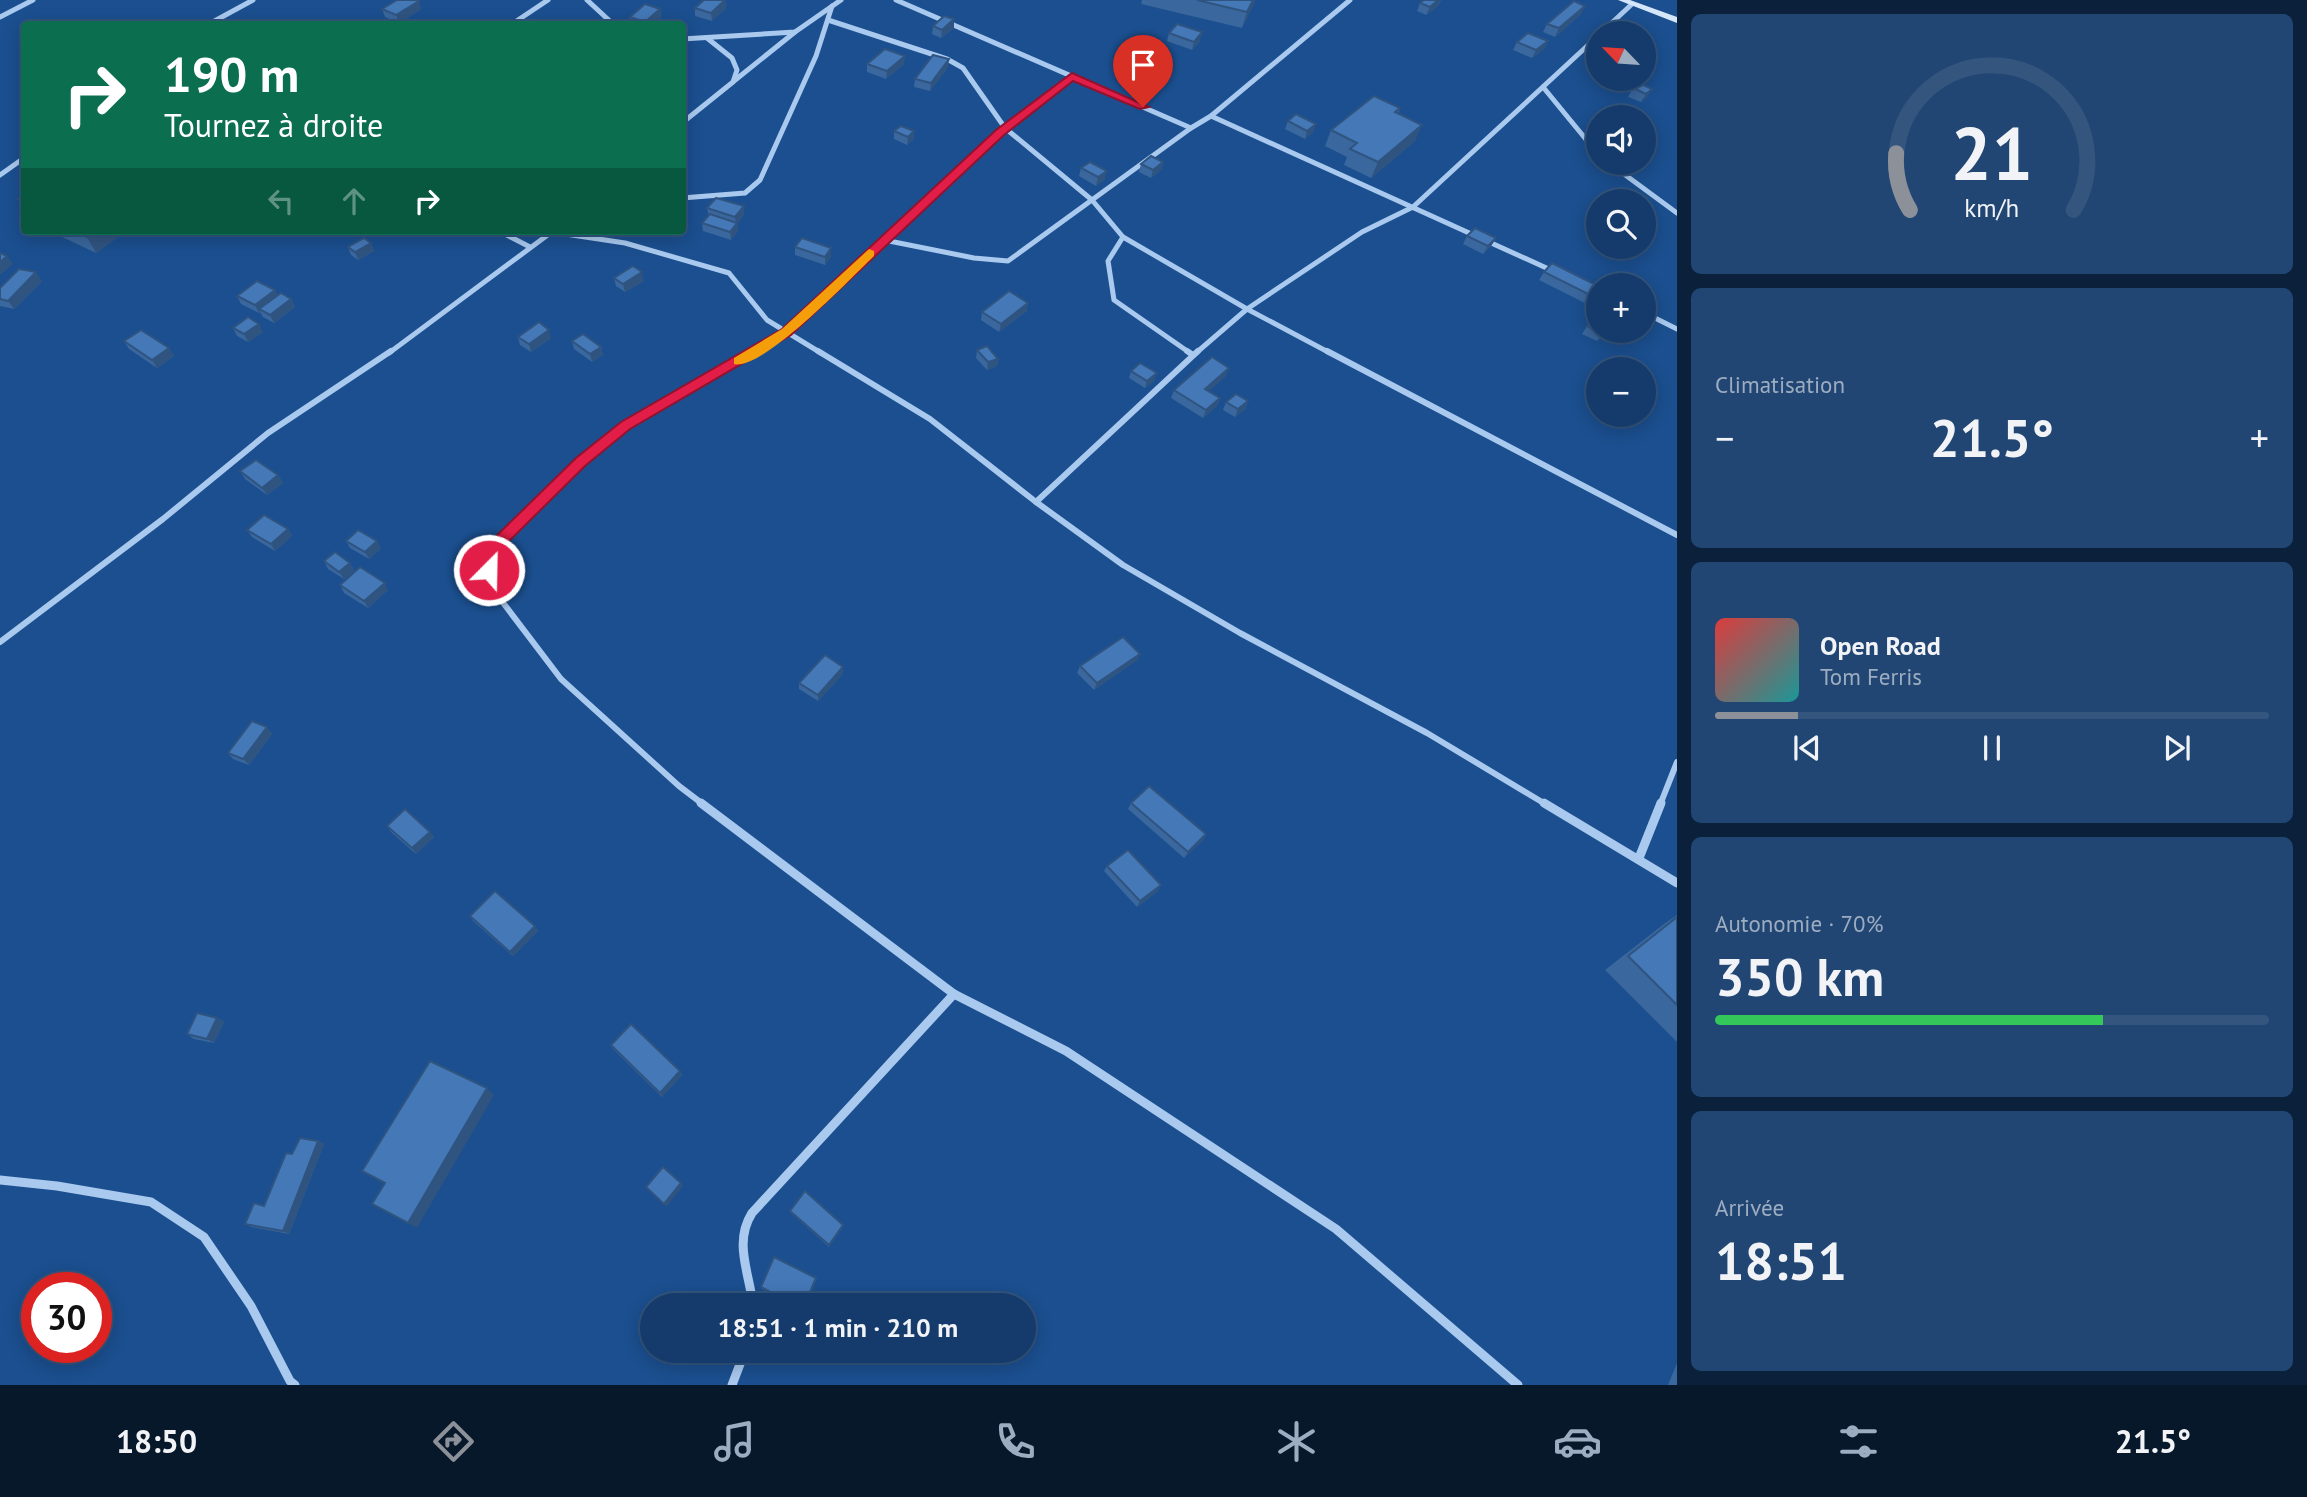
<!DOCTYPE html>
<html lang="fr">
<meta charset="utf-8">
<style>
:root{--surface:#143b6b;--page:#214673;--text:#f1f3f6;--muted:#9dadc1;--line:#33557e;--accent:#8c9099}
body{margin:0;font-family:"PT Sans",sans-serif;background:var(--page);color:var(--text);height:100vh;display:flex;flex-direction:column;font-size:26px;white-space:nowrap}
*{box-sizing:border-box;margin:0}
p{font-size:23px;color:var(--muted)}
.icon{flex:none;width:38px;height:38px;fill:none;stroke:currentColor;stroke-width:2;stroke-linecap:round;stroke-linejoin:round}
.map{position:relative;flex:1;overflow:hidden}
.sheet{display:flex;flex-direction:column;gap:14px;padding:14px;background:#0b203b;width:630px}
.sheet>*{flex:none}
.top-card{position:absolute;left:21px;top:21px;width:665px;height:214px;border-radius:7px;box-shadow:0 4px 18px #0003,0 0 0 2px var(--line);background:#0b6e4f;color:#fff;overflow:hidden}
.needle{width:46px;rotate:295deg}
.buttons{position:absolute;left:1586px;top:21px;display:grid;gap:14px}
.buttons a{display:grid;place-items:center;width:70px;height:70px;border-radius:50%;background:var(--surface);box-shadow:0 4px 18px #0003,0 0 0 2px var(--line);font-size:35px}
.speed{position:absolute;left:21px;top:1272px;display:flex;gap:14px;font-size:35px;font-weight:700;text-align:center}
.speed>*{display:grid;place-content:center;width:91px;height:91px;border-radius:50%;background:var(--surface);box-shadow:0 4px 18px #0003,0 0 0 2px var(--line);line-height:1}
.speed .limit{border:10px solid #d22;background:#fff;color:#111}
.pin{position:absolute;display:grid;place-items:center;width:60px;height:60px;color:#fff;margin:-72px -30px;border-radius:50% 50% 50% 0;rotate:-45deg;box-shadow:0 0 7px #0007}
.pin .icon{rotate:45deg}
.me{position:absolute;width:77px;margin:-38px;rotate:23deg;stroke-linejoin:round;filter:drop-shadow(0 0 5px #0008)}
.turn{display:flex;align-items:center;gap:24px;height:147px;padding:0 28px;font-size:32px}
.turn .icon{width:91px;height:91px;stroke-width:2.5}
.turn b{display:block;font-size:49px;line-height:60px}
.lanes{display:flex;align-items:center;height:66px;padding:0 28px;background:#0003;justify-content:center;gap:35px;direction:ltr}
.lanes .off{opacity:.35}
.big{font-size:52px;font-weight:700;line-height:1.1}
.sheet .tile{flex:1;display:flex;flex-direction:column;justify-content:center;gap:10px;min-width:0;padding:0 24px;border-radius:10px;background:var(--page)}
.sheet .dial{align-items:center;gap:0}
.dial svg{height:182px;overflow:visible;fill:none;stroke:var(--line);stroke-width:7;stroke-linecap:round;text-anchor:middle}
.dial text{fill:var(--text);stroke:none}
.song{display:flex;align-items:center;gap:21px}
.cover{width:84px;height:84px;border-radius:10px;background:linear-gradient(135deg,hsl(0 70% 55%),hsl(180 70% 35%))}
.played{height:7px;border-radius:4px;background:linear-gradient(90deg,var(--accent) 15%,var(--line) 15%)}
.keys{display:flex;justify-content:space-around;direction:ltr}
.heat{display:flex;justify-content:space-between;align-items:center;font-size:38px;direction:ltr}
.charge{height:10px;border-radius:5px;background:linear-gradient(90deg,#34c759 70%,var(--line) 0)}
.trip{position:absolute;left:640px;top:1293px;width:396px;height:70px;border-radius:35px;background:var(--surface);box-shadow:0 4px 18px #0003,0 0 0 2px var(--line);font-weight:700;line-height:70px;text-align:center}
.dock{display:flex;height:112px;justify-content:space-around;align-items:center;background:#08182b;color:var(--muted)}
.dock .icon{width:49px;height:49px}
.dock .selected{color:var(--accent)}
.dock b{font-size:32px;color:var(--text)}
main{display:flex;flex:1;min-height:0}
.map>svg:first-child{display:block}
</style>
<main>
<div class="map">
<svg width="1677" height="1385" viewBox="0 0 1677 1385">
<rect width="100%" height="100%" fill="#1b4f8f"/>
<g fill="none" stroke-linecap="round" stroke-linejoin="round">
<g stroke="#a9c9ee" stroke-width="5">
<polyline points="587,0 613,24"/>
<polyline points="896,0 1191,128 1211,116 1553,271"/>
<polyline points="0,17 33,0"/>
<polyline points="828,20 947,59 963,68 1005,128 1092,200 1123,237 1108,261 1114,300 1190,353"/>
<polyline points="209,24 253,0"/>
<polyline points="512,24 548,0"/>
<polyline points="1601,33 1632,4"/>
<polyline points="682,39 795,32 841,0"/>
<polyline points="734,81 795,32"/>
<polyline points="1543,87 1598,154"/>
<polyline points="1211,116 1350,0"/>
<polyline points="682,123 733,82 737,70 732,58 707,38"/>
<polyline points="1609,163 1677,213"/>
<polyline points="0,175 24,158"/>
<polyline points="682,198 745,193 760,180 816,56 832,6"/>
<polyline points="499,231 530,247"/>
<polyline points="552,232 625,243 729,273 767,320 821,353"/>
<polyline points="1123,237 1247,309 1330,353"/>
<polyline points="884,240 974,258 1008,261 1191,128"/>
<polyline points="1643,312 1677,329"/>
<polyline points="389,353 553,231"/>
<polyline points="752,353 787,332 1000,132 1072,76"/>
<polyline points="1196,353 1247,309 1362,232 1413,207 1598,36"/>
</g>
<g stroke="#a9c9ee" stroke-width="6">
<polyline points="818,351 930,419 1036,502 1123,565 1240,633 1427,733 1547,805"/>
<polyline points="1187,351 1193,355"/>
<polyline points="1327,351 1677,535"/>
<polyline points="1036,502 1198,351"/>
<polyline points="0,642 163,519 268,433 391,351"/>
<polyline points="704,805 679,786 561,679 501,600 489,570 493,548 580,462 626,426 755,351"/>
<polyline points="1660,805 1677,762"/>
</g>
<g stroke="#a9c9ee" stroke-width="9">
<polyline points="701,803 954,994 1066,1051 1336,1229 1518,1385"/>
<polyline points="1544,803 1677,883"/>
<polyline points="1639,858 1661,803"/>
<polyline points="0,1180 57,1186 151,1202 204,1237 251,1306 290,1381 295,1385"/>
<path d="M753,1306C750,1274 733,1243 752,1213L954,994"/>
<polyline points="732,1385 745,1351"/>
</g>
<polygon fill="#d6e6fa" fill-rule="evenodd" points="1618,0 1630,0 1677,17 1677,23"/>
</g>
<g fill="#3a679d">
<polygon points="725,0 726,8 712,21 695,16 695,8"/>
<polygon points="1142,0 1255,0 1242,28 1141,4"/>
<polygon points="1424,0 1441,0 1438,6 1426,15 1417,11 1420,3"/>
<polygon points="382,9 421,9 399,23 385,17"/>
<polygon points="660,9 661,17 652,24 631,24 630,17"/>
<polygon points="1581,14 1555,37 1543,32 1547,24"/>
<polygon points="954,19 954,28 941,38 932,34 933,26"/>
<polygon points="1169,33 1200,41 1192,50 1167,41"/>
<polygon points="1548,41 1544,49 1532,58 1513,50 1517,42"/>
<polygon points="867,64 904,64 886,79 867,72"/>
<polygon points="948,67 930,91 914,87 915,79"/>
<polygon points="1633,88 1652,89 1647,97 1641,102 1628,97"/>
<polygon points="1400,108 1398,114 1415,141 1371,178 1344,165 1347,157 1325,146 1331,130"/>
<polygon points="1288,121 1316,124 1313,132 1305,139 1285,129"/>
<polygon points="894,131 914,131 914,139 907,145 894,139"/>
<polygon points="1163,162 1161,170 1151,178 1139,172 1141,164"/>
<polygon points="1081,168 1105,179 1096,186 1079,176"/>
<polygon points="24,195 24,208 18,199"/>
<polygon points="744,206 744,214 738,223 738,231 731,240 703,231 702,223 709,216 707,208"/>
<polygon points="55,231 122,231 123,233 96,253 58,235"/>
<polygon points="1467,236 1496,238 1491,246 1483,254 1463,244"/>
<polygon points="371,243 374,251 358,260 351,255 348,247"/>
<polygon points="795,247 831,248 831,256 825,265 795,255"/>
<polygon points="1544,272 1598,286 1598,291 1587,304 1539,280"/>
<polygon points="614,278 644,281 625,292 616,286"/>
<polygon points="42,281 14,309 0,306 0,288"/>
<polygon points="278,295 291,299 295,307 274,323 263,317 260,312 259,313 241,304 237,296"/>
<polygon points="1027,311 999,332 981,320 982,312"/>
<polygon points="1587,326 1603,335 1597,341 1582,334"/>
<polygon points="233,328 263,332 248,342 237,336"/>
<polygon points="518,337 551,338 531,352 520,345"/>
<polygon points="124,341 169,348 174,356 157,368 129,349"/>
<polygon points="572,341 601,347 603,355 592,362 574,349"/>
<polygon points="977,350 998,359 997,366 987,370 976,358"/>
<polygon points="1131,371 1154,381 1145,388 1129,378"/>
<polygon points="1226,376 1208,391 1220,398 1217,406 1203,418 1171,398 1174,390"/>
<polygon points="1248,401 1245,409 1235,417 1223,410 1226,402"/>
<polygon points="240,471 278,475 283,483 267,495 245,479"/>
<polygon points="288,529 292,536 275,551 252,537 247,530"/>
<polygon points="346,541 381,548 369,559 350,548"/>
<polygon points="324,561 350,563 354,570 344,579 328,569"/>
<polygon points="340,585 388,590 368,608 344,593"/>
<polygon points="1140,654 1137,660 1094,690 1077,673 1080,666"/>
<polygon points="843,674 818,701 799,689 799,683"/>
<polygon points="267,727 272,734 249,765 233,759 228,753"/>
<polygon points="1131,803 1206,834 1203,840 1184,858 1128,809"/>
<polygon points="387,826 430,832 434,837 416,854 391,832"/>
<polygon points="1107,866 1158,891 1137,907 1104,871"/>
<polygon points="1677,915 1677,1042 1605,970 1664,924"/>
<polygon points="470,916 535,926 538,931 513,956 473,921"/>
<polygon points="217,1018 224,1022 214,1043 194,1039 187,1034"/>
<polygon points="611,1045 680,1071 682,1075 662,1097 613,1049"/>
<polygon points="318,1141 324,1144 289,1234 252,1227 245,1224 264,1206 292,1154"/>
<polygon points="790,1211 843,1225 843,1227 829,1247 791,1213"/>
<polygon points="816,1278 816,1280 806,1306 795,1306 762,1289 761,1287"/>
<polygon points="1677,1363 1677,1385 1668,1385"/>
</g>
<g fill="#305480">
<polygon points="725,0 726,8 712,21 711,13"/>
<polygon points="1253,0 1255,0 1254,4 1242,28 1247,12"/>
<polygon points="1438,0 1441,0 1438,6 1426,15 1430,7"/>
<polygon points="419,1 421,9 399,23 396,15"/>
<polygon points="1585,6 1581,14 1555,37 1559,28"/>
<polygon points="660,9 661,17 652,24 645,24 645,22"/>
<polygon points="954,19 954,28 941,38 942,30"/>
<polygon points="1202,32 1200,41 1192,50 1194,42"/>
<polygon points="1548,41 1544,49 1532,58 1536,50"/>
<polygon points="905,56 904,64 886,79 887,71"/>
<polygon points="949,59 948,67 930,91 931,83"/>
<polygon points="1652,89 1647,97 1641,102 1646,94"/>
<polygon points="1316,124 1313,132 1305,139 1307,131"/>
<polygon points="1422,125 1415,141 1371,178 1378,162"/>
<polygon points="914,131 914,139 907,145 908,137"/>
<polygon points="1163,162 1161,170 1151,178 1153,170"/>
<polygon points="1107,171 1105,179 1096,186 1098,177"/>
<polygon points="744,206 744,214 738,223 738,231 731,240 730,232 736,225 735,217"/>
<polygon points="95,231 122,231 123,233 96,253 87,237"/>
<polygon points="1496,238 1491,246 1483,254 1488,246"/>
<polygon points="371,243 374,251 358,260 355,252"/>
<polygon points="831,248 831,256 825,265 825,257"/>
<polygon points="7,256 13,264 0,275 0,262"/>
<polygon points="36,272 42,281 14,309 8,301"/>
<polygon points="642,272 644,281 625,292 623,284"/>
<polygon points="275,290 279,298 259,309 260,312 259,313 255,305"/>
<polygon points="291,299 295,307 274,323 270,315"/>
<polygon points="1028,303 1027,311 999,332 1001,324"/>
<polygon points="259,324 263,332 248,342 244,334"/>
<polygon points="549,330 551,338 531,352 529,344"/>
<polygon points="601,347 603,355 592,362 590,354"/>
<polygon points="169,348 174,356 157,368 152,360"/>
<polygon points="998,359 997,366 987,370 988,362"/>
<polygon points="1229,368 1226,376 1202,397 1205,389"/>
<polygon points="1157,373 1154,381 1145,388 1147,381"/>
<polygon points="1220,398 1217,406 1203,418 1206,410"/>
<polygon points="1248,401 1245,409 1235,417 1238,409"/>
<polygon points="278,475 283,483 267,495 262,488"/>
<polygon points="288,529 292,536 275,551 271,544"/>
<polygon points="377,541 381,548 369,559 365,552"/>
<polygon points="350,563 354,570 344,579 339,572"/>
<polygon points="385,583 388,590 368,608 364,601"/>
<polygon points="1140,654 1137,660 1094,690 1097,683"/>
<polygon points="843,667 843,674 818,701 818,695"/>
<polygon points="267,727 272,734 249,765 243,759"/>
<polygon points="430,832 434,837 416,854 412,848"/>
<polygon points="1206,834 1203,840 1184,858 1188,852"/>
<polygon points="1161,885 1158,891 1137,907 1140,901"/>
<polygon points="535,926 538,931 513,956 510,952"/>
<polygon points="217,1018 224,1022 214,1043 207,1039"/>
<polygon points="680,1071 682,1075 662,1097 660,1093"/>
<polygon points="487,1088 494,1095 417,1228 408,1223"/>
<polygon points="318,1141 324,1144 289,1234 283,1231"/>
<polygon points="681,1183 683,1186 666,1207 664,1204"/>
<polygon points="843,1225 843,1227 829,1247 829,1245"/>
</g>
<g fill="#4478b7" stroke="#305480" stroke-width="2">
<polygon points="397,0 417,0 419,1 396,15 382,9"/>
<polygon points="704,0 725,0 711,13 695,8"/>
<polygon points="1197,0 1253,0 1247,12"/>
<polygon points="1424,0 1438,0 1430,7 1420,3"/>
<polygon points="1574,1 1585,6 1559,28 1547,24"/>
<polygon points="645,4 660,9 645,22 630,17"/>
<polygon points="944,16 954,19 942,30 933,26"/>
<polygon points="408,20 418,24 401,24"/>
<polygon points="1177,24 1202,32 1194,42 1169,33"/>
<polygon points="1528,33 1548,41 1536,50 1517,42"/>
<polygon points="885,49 905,56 887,71 867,64"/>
<polygon points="933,55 949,59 931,83 915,79"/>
<polygon points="1639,83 1652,89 1646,94 1633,88"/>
<polygon points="1374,96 1400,108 1395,112 1422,125 1378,162 1350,149 1357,143 1331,130"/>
<polygon points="1296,114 1316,124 1307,131 1288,121"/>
<polygon points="901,126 914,131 908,137 894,131"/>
<polygon points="1151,156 1163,162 1153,170 1141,164"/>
<polygon points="1090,162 1107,171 1098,177 1081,168"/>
<polygon points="24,195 24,203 18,199"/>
<polygon points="716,198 744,206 735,217 707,208"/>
<polygon points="710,214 737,223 730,232 702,223"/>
<polygon points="1475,228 1496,238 1488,246 1467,236"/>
<polygon points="73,231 95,231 87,237"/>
<polygon points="364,238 371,243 355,252 348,247"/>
<polygon points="802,238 831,248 825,257 795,247"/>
<polygon points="0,253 7,256 0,262"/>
<polygon points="1552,263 1598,286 1598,290 1592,296 1544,272"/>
<polygon points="633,266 642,272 623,284 614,278"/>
<polygon points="19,269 36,272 8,301 0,299 0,288"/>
<polygon points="257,281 275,290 255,305 237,296"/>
<polygon points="1009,291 1028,303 1001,324 982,312"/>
<polygon points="281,293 291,299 270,315 259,309"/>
<polygon points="248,317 259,324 244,334 233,328"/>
<polygon points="1593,319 1598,321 1598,331 1605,331 1602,334 1587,326"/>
<polygon points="539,322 549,330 529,344 518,337"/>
<polygon points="141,330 169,348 152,360 124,341"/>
<polygon points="583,334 601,347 590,354 572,341"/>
<polygon points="987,346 998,359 988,362 977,350"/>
<polygon points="1212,357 1229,368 1205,389 1220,398 1206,410 1174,390"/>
<polygon points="1140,363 1157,373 1147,381 1131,371"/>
<polygon points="1236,394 1248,401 1238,409 1226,402"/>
<polygon points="256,460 278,475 262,488 240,471"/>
<polygon points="264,515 288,529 271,544 247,530"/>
<polygon points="358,530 377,541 365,552 346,541"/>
<polygon points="335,552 350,563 339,572 324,561"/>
<polygon points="360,567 385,583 364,601 340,585"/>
<polygon points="1123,637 1140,654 1097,683 1080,666"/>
<polygon points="825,655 843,667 818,695 799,683"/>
<polygon points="252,721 267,727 243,759 228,753"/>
<polygon points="1149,786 1206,834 1188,852 1131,803"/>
<polygon points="405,809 430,832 412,848 387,826"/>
<polygon points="1128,850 1161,885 1140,901 1107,866"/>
<polygon points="495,891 535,926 510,952 470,916"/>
<polygon points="1677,917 1677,1005 1628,956"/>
<polygon points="197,1013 217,1018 207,1039 187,1034"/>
<polygon points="631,1024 680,1071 660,1093 611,1045"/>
<polygon points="430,1061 487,1088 408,1223 372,1204 385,1183 362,1171"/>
<polygon points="300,1138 318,1141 283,1231 245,1224 254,1203 264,1206 286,1153 292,1154"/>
<polygon points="663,1167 681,1183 664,1204 646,1187"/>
<polygon points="805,1191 843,1225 829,1245 790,1211"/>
<polygon points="774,1257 816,1278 804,1306 798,1306 761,1287"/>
</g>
<polygon fill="#e11d48" stroke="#92132f" stroke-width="2" points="1072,73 1149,107 1140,109 1073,81 1004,135 791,335 630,429 585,466 500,550 495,575 484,575 482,570 488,544 576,458 621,422 782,329 996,130"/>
<path fill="#f59e0b" d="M869,249L874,251V256C851,278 763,371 734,364V358L782,329Z"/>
</svg>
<div class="buttons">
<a><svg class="needle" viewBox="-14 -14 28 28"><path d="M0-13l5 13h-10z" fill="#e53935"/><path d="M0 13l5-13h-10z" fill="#9dadc1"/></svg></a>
<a><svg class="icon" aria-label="sound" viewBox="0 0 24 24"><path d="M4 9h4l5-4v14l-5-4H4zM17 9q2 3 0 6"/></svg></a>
<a><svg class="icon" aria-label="search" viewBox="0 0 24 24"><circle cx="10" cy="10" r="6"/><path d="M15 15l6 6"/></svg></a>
<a>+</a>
<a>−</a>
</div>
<div class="speed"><div class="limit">30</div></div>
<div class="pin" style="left:1143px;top:107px;background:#d93025"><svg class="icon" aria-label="arrive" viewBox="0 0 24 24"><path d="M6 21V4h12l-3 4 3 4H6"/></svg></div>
<svg class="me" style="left:489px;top:570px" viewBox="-20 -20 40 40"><circle r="17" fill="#e11d48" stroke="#fff" stroke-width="3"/><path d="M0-11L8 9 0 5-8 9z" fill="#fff"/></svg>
<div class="trip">18:51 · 1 min · 210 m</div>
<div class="top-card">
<div class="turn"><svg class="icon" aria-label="right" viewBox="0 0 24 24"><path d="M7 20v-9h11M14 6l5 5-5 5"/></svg><div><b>190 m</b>Tournez à droite</div></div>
<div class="lanes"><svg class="icon off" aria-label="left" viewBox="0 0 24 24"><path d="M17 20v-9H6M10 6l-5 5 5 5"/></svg><svg class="icon off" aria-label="ahead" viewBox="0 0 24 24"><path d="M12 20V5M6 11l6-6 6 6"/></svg><svg class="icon" aria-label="right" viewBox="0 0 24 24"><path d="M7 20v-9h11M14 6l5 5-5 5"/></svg></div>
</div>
</div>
<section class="sheet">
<div class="tile dial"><svg viewBox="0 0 100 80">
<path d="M14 69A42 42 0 1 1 86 69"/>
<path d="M14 69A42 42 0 0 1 8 44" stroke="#8c9099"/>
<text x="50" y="56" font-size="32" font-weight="700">21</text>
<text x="50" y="72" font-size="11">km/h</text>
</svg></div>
<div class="tile"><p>Climatisation</p>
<div class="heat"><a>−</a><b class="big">21.5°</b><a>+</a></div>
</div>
<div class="tile">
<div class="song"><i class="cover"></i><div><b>Open Road</b><p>Tom Ferris</p></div></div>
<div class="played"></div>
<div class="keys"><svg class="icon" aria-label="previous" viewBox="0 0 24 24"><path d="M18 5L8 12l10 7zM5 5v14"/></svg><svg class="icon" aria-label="pause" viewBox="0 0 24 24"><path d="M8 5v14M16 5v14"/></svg><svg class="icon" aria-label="next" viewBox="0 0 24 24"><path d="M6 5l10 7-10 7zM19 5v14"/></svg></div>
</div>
<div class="tile"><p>Autonomie · 70%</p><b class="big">350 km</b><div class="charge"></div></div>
<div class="tile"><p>Arrivée</p><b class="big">18:51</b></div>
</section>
</main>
<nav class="dock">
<b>18:50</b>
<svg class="icon selected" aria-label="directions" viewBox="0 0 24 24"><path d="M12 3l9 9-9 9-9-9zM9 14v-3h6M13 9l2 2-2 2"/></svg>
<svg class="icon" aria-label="music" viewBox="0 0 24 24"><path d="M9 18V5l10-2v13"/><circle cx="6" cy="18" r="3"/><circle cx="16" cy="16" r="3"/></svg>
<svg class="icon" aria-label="phone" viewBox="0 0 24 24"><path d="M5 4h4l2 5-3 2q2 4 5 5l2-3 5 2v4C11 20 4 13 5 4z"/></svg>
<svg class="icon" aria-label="climate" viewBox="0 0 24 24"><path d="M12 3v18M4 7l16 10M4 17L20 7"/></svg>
<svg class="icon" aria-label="car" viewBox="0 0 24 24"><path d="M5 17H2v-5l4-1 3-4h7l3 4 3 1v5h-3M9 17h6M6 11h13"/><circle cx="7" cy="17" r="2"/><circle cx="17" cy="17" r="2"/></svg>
<svg class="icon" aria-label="filters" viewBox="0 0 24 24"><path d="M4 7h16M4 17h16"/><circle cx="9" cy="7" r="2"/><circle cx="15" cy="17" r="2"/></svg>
<b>21.5°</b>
</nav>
